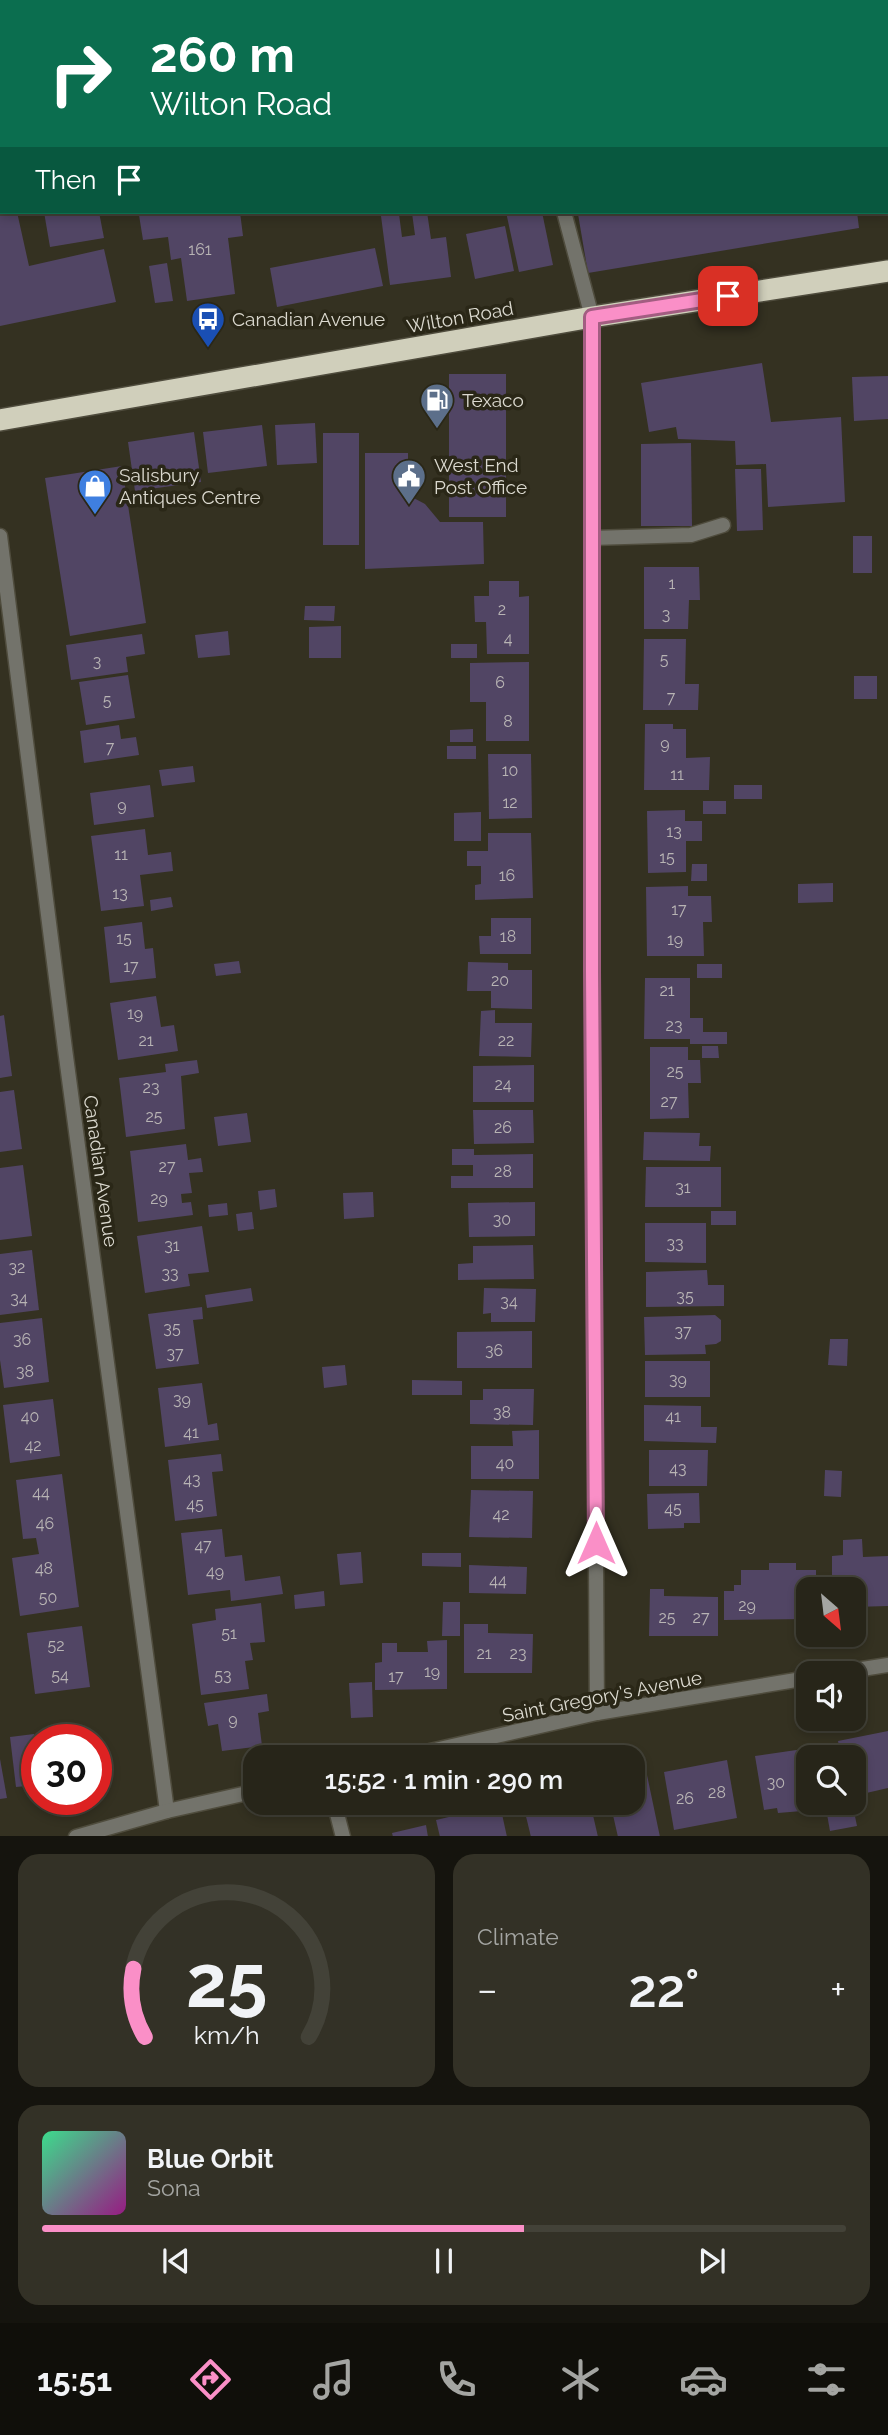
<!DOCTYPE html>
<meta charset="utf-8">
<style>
:root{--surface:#272519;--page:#333126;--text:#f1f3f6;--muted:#a4a5a2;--line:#434238;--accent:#fa8fc7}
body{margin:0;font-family:Raleway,sans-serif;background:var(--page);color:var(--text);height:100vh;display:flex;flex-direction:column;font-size:26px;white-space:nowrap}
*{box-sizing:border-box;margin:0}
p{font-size:23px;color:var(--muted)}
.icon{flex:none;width:38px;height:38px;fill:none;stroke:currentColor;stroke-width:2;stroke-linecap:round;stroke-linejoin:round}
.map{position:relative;height:1836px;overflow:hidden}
.side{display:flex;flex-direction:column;gap:18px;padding:18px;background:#15140e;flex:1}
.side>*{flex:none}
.banner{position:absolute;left:0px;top:0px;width:889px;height:214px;box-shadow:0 4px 10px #0003,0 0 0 2px var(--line);background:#0b6e4f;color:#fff;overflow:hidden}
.needle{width:46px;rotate:152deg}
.tools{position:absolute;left:796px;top:1577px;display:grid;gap:14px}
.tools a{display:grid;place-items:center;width:70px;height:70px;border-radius:14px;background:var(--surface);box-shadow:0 4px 10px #0003,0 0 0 2px var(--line);font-size:35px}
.speed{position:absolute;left:21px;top:1724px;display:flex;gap:14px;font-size:35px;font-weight:700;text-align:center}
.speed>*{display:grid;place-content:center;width:91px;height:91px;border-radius:50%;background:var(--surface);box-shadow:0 4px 10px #0003,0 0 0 2px var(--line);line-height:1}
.speed .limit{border:10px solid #d22;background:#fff;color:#111}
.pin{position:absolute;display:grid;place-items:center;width:60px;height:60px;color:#fff;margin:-30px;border-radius:14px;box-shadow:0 4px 10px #0006}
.me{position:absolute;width:77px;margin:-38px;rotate:0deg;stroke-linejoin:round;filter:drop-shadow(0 0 5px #0008)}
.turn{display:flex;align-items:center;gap:24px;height:147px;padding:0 35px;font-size:32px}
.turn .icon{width:91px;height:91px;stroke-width:2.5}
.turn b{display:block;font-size:49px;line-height:60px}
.then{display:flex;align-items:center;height:66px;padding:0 35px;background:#0003;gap:14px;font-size:26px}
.big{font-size:52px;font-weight:600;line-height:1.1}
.side .tile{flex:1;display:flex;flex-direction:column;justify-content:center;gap:10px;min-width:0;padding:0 24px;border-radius:21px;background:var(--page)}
.side .dial{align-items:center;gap:0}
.dial svg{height:182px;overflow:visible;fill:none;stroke:var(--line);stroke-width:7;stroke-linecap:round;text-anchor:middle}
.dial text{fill:var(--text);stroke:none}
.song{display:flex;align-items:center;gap:21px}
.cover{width:84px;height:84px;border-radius:10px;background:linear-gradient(135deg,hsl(150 70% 55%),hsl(310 70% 35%))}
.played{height:7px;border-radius:4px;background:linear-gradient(90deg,var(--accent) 60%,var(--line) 60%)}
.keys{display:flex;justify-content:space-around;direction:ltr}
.heat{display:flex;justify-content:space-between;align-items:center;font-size:38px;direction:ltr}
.side .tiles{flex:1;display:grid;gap:18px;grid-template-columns:1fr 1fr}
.tile:last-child{grid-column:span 2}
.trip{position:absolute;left:243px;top:1745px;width:402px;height:70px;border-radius:21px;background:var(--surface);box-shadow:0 4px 10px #0003,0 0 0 2px var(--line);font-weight:600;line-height:70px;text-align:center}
.tabs{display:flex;height:112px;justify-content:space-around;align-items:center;background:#100f0a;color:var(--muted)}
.tabs .icon{width:49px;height:49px}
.tabs .active{color:var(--accent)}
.tabs b{font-size:32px;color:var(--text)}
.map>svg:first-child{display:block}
</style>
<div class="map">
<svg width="888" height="1837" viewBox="0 0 888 1837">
<rect width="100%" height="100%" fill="#343121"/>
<polygon fill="#4a5745" points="690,0 888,0 888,116 887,2"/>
<g fill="#514564">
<polygon points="0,212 17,212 29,266 104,249 116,302 0,326"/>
<polygon points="44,212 99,212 104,238 50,247"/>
<polygon points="161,212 240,212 243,236 228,238 235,294 187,301 181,258 171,260 168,237 143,240 139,215"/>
<polygon points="427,212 431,239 446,237 451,277 390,285 381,216 399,214 402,237 415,235 412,213"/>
<polygon points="506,212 542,212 553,265 519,272"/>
<polygon points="590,212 857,212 859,228 588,273 578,214"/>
<polygon points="505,226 514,271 475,279 466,234"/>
<polygon points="375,248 383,286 277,307 270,268"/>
<polygon points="167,263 173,301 155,303 149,266"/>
<polygon points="762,363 771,422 841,417 845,502 768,507 766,464 736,465 735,441 678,439 676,427 649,432 641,383"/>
<rect x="449" y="374" width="57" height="143"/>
<polygon points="888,376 888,419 854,421 852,377"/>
<polygon points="315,423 317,463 277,465 275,425"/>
<polygon points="262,425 267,466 208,473 203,432"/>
<polygon points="194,432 201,482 135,491 128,442"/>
<rect x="323" y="433" width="36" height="112"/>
<polygon points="691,443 692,526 641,526 641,444"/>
<polygon points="365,453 408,453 408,495 425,504 440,522 483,522 484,564 365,569"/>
<polygon points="122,466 146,623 70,636 45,478"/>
<polygon points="735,469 761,469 763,530 737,531"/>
<rect x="853" y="536" width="19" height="37"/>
<polygon points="644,567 699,567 700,600 689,600 688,629 644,629"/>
<polygon points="489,581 519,581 519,597 529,596 529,654 487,654 486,622 475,622 474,596 489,596"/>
<polygon points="305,606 335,606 334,621 304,620"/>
<polygon points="341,626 341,658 309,658 309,627"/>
<polygon points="228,631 230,655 198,658 195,635"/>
<polygon points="142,634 145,654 126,657 128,672 71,680 66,645"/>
<polygon points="644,639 686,639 685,684 699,684 698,710 643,710"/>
<rect x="451" y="644" width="26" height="14"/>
<polygon points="529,662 529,741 486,741 486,702 470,702 470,663"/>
<polygon points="128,675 135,718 86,725 79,682"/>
<rect x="854" y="676" width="23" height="23"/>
<polygon points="645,724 673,724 673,729 686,729 686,758 710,757 709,790 644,790"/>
<polygon points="119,725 121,739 136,737 139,755 84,763 80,731"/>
<polygon points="473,729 473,742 450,742 450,730"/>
<rect x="447" y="746" width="29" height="13"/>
<polygon points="488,754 531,754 532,818 489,819"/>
<polygon points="193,766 195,782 162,786 159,770"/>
<polygon points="150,785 154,817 94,825 90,793"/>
<rect x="734" y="785" width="28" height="14"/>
<rect x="703" y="801" width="23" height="13"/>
<polygon points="685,810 685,821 702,821 702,841 686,841 686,872 648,873 647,811"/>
<polygon points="481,812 481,841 454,841 454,813"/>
<polygon points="145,829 148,855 171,852 173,871 140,875 144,906 101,911 91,836"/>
<polygon points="488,833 531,833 533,898 475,900 475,885 481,884 481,866 467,866 467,851 488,851"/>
<polygon points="692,864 707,864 707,881 691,881"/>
<polygon points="833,883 833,902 798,903 798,884"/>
<polygon points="688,886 688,896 711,896 712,922 703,922 704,956 647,956 646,887"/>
<polygon points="171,897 173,907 151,911 150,900"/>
<polygon points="491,918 531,918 531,954 480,954 479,936 491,936"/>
<polygon points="142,922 145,949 153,948 156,978 110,983 104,927"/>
<polygon points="239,961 241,973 216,976 214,964"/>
<polygon points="468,962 508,963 508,970 532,970 532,1009 491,1008 491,991 467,991"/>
<rect x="697" y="964" width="25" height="14"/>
<polygon points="645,978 690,978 690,1018 703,1018 703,1032 727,1032 727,1044 690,1044 690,1039 644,1039"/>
<polygon points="156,996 161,1027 174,1025 178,1051 118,1060 110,1003"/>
<polygon points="495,1010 495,1023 532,1023 531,1057 479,1056 481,1011"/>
<polygon points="4,1015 12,1076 0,1078 0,1016"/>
<polygon points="702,1046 718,1046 719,1058 702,1058"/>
<polygon points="650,1047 688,1047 688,1060 700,1060 701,1083 688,1083 689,1118 650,1119"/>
<polygon points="197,1060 199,1073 181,1076 185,1129 126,1137 119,1078 166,1072 165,1064"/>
<polygon points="534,1065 534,1102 473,1102 473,1066"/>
<polygon points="14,1090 22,1149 0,1152 0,1092"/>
<polygon points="473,1110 533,1110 534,1143 474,1144"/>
<polygon points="247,1113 251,1142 218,1146 214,1117"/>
<polygon points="644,1132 700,1133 699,1146 711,1146 710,1161 643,1160"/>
<polygon points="186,1144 188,1160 201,1158 203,1172 189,1173 192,1193 181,1194 182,1203 191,1202 193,1215 138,1222 130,1151"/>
<polygon points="452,1149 474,1149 474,1155 533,1154 533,1188 451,1188 451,1176 473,1176 473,1165 452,1165"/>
<polygon points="23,1165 32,1236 0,1240 0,1168"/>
<polygon points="646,1167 721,1167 721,1207 645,1207"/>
<polygon points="275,1189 277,1207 260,1210 258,1191"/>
<polygon points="373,1192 374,1217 344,1219 343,1193"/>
<polygon points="535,1202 535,1236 469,1237 468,1203"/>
<polygon points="227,1203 228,1215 209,1217 208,1205"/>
<rect x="711" y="1211" width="25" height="14"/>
<polygon points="252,1212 254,1229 238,1231 236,1214"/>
<polygon points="645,1223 706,1223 706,1263 645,1262"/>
<polygon points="202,1226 209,1272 188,1274 190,1286 145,1293 137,1236"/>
<polygon points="533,1245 534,1279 458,1280 458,1264 473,1263 473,1246"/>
<polygon points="32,1250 39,1310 0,1315 0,1254"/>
<polygon points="707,1270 708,1285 724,1285 724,1306 646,1307 646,1272"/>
<polygon points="251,1288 253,1301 207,1308 205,1295"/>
<polygon points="484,1288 536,1289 535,1322 491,1322 491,1313 483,1314"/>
<polygon points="202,1307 203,1319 193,1320 199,1364 156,1369 148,1314"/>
<polygon points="715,1315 721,1320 721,1341 716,1344 705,1345 706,1354 645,1355 644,1317"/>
<polygon points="42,1318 49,1382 4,1388 0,1360 0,1323"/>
<polygon points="532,1331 532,1368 457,1368 457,1332"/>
<polygon points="830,1339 848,1339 847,1366 828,1365"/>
<rect x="645" y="1361" width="65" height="36"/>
<polygon points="345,1365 347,1385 324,1388 322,1367"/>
<polygon points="412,1380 462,1381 462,1395 412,1395"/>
<polygon points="202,1383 208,1425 217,1423 219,1440 165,1447 158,1388"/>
<polygon points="483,1389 534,1389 533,1425 470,1424 470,1400 483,1400"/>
<polygon points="53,1399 60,1456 10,1463 3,1405"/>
<polygon points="644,1405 701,1406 701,1427 717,1427 716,1443 644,1441"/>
<polygon points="539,1430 539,1479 471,1479 471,1446 513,1446 512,1431"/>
<polygon points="649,1450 708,1450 707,1486 649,1486"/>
<polygon points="221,1454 223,1471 212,1472 217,1516 175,1521 168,1460"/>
<polygon points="825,1470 842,1471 841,1497 824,1496"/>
<polygon points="62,1474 79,1607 20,1616 12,1558 39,1554 36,1538 23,1539 16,1480"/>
<polygon points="471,1490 533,1491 532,1538 469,1537"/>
<polygon points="699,1493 700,1523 684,1523 684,1528 648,1529 647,1494"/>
<polygon points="222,1529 225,1557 242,1555 245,1581 280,1576 283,1594 231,1601 230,1590 188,1595 181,1533"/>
<polygon points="862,1539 863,1557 888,1556 888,1606 854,1607 854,1589 832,1589 832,1556 843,1555 843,1540"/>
<polygon points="361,1552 363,1583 340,1585 337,1554"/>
<polygon points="422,1553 461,1553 461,1567 422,1566"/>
<polygon points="769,1563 796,1563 796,1570 816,1570 816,1589 808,1589 808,1619 724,1620 724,1591 734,1591 734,1585 741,1585 741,1570 769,1570"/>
<polygon points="469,1565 527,1567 526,1594 469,1593"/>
<polygon points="650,1589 664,1589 664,1596 718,1597 718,1636 649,1636"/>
<polygon points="324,1591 325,1606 295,1609 294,1595"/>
<polygon points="443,1602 460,1602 460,1636 442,1636"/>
<polygon points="261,1603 265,1642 250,1643 253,1660 245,1661 249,1689 201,1695 192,1624 216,1620 215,1609"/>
<polygon points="464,1624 488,1624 488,1633 533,1634 532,1673 464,1673"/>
<polygon points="82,1626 90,1687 35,1694 27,1633"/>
<polygon points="447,1640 447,1689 375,1690 375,1663 382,1662 382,1643 397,1643 397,1652 428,1652 427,1641"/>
<polygon points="372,1682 373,1717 351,1718 349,1683"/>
<polygon points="267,1694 269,1711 258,1713 262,1746 222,1751 218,1724 208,1726 204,1703"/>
<polygon points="888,1731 888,1788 862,1794 859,1781 854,1782 854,1757 841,1757 838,1741"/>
<polygon points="34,1734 35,1741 37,1741 37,1785 16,1787 10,1737"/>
<polygon points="80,1735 81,1740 62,1740 62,1738"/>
<polygon points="817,1747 819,1757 808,1757 808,1802 813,1802 814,1810 778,1813 777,1808 764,1810 755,1756"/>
<polygon points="0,1759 7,1798 0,1799"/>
<polygon points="727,1760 737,1818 674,1830 664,1772"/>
<polygon points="647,1775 660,1837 618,1837 610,1802 634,1802 634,1778"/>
<polygon points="528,1802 590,1802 598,1837 531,1837 523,1804"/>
<polygon points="852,1802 857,1826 830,1831 825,1803"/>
<polygon points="500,1805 507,1837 440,1837 436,1820"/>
<polygon points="426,1825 428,1837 393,1837 392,1833"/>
</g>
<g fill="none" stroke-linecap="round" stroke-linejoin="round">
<g stroke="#4f4c3d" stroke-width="17">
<polyline id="lane" points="592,538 691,535 723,525"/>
</g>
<g stroke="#4f4c3d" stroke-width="17">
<g id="street">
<polyline points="508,0 508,2"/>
<polyline points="564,212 592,317 592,971 597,1713"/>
<polyline points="0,536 65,1049 167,1811"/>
<polyline points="837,1673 888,1665"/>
<polyline points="404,1757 597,1713 808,1678"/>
<polyline points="334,1802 343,1837"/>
<polyline points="76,1837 167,1811 256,1791"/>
</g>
</g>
<g stroke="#4f4c3d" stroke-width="24">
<polyline id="highway" points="0,420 592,317 888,271"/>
</g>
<use href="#lane" stroke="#73736b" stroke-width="14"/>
<use href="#street" stroke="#73736b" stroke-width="14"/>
<use href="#highway" stroke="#d0cfbb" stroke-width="21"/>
</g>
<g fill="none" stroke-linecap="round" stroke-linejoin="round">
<g stroke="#a25d81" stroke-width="18">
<polyline id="route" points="596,1543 592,971 592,317 728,296"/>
</g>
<use href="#route" stroke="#fa8fc7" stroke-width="12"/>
</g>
<defs>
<g id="bus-pin" transform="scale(1.75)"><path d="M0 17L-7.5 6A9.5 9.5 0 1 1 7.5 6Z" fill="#1a4fb4" stroke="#2a2717"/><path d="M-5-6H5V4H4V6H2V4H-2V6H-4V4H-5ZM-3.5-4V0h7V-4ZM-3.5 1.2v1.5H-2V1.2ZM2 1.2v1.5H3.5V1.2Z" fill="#fff"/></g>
<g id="fuel-pin" transform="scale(1.75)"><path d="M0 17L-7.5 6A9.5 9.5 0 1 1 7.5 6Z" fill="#5c6f8a" stroke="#2a2717"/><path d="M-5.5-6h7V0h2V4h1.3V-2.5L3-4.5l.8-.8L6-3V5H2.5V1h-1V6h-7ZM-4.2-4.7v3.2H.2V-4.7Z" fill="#fff"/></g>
<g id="civic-pin" transform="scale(1.75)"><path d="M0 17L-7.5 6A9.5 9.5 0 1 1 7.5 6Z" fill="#5c6f8a" stroke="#2a2717"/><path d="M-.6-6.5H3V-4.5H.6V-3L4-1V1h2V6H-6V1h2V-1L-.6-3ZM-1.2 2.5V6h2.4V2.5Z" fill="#fff"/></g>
<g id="shop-pin" transform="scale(1.75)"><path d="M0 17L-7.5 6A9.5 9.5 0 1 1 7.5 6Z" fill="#3f7fe0" stroke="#2a2717"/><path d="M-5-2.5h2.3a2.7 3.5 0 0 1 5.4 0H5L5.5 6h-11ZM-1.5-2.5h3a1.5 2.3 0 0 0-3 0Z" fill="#fff"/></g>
</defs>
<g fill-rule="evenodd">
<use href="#bus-pin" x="208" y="319"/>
<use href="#fuel-pin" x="437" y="400"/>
<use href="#civic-pin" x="409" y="476"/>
<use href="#shop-pin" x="95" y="486"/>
</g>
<g text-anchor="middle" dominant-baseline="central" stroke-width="7" stroke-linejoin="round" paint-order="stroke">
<g font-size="16" fill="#b8b4b4">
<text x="200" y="249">161</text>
<text x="672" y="583">1</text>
<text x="502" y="609">2</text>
<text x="666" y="614">3</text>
<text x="508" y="638">4</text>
<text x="664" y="659">5</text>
<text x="97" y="661">3</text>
<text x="500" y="682">6</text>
<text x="671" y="697">7</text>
<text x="107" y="700">5</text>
<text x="508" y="721">8</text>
<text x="665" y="743">9</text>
<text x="110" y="747">7</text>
<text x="510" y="770">10</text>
<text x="677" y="774">11</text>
<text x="510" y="802">12</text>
<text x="122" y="805">9</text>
<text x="674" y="831">13</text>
<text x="121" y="854">11</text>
<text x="667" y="857">15</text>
<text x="507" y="875">16</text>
<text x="120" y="893">13</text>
<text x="679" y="909">17</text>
<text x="508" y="936">18</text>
<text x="124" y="938">15</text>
<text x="675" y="939">19</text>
<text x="131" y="966">17</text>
<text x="500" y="980">20</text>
<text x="667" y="990">21</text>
<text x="135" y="1013">19</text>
<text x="674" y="1025">23</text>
<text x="146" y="1040">21</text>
<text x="506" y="1040">22</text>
<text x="675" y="1071">25</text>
<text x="503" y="1084">24</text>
<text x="151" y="1087">23</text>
<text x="669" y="1101">27</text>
<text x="154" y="1116">25</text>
<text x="503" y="1127">26</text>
<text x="167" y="1166">27</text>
<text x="503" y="1171">28</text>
<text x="683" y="1187">31</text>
<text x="159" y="1198">29</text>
<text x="502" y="1219">30</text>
<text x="675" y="1243">33</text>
<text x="172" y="1245">31</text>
<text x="17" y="1267">32</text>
<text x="170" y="1273">33</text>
<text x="685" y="1296">35</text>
<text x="19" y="1298">34</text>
<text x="509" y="1301">34</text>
<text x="172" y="1328">35</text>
<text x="683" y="1331">37</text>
<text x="22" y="1339">36</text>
<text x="494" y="1350">36</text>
<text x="175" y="1353">37</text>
<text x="25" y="1371">38</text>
<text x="678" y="1379">39</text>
<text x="182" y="1399">39</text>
<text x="502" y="1412">38</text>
<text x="30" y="1416">40</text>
<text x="673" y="1416">41</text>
<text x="191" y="1432">41</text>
<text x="33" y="1445">42</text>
<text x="505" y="1463">40</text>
<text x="678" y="1468">43</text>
<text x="192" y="1479">43</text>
<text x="41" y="1492">44</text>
<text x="195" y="1504">45</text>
<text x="673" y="1508">45</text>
<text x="501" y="1514">42</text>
<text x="45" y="1523">46</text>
<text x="203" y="1545">47</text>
<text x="44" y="1568">48</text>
<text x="215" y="1571">49</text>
<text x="498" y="1580">44</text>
<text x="48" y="1597">50</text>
<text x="747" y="1605">29</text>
<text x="667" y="1617">25</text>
<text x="701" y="1617">27</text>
<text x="229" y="1633">51</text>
<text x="56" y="1645">52</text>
<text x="484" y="1653">21</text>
<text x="518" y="1653">23</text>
<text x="432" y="1671">19</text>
<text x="60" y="1675">54</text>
<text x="223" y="1675">53</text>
<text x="396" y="1676">17</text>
<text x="233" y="1719">9</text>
<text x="776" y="1782">30</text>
<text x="717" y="1792">28</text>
<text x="685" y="1798">26</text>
</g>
<g font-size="19" fill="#dbd9cf" stroke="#2a2717">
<text transform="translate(460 317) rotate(-10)">Wilton Road</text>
<text transform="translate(101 1171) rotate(82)">Canadian Avenue</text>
<text transform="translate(602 1696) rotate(-11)">Saint Gregory's Avenue</text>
</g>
<g font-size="19" fill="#dbd9cf" stroke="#2a2717" text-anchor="start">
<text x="232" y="319">Canadian Avenue</text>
<text x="462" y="400">Texaco</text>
<text x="434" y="465">West End<tspan x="434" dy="22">Post Office</tspan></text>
<text x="119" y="475">Salisbury<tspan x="119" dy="22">Antiques Centre</tspan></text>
</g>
</g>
</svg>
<div class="tools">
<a><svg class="needle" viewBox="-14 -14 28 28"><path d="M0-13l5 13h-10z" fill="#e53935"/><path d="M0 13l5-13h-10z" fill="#a4a5a2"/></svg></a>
<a><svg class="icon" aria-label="sound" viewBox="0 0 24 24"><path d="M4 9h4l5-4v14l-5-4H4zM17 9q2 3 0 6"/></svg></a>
<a><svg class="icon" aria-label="search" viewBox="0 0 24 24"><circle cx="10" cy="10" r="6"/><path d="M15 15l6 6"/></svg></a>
</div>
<div class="speed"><div class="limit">30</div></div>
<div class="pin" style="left:728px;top:296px;background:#d93025"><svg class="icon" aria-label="arrive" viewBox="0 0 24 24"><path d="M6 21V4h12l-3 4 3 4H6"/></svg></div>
<svg class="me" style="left:596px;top:1543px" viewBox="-20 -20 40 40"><path d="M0-17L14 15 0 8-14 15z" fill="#fa8fc7" stroke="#fff" stroke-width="4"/></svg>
<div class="trip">15:52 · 1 min · 290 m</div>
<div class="banner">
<div class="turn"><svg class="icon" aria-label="right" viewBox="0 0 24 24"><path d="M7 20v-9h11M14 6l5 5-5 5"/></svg><div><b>260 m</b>Wilton Road</div></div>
<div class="then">Then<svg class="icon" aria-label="arrive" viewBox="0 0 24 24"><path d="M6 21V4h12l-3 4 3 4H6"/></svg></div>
</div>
</div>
<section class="side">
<div class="tiles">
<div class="tile dial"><svg viewBox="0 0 100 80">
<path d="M14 69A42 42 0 1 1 86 69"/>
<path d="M14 69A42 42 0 0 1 9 39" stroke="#fa8fc7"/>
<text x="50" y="56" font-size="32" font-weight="700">25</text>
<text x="50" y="72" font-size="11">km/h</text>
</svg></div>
<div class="tile"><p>Climate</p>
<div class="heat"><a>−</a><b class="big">22°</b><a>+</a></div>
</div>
<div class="tile">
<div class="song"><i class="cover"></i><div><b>Blue Orbit</b><p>Sona</p></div></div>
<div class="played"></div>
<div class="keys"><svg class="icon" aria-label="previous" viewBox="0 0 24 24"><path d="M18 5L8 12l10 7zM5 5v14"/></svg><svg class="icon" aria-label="pause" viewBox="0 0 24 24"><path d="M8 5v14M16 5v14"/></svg><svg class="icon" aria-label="next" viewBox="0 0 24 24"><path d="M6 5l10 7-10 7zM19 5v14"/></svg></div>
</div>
</div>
</section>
<nav class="tabs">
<b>15:51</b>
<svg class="icon active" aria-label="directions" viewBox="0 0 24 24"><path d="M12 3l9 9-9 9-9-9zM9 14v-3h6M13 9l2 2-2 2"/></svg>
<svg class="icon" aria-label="music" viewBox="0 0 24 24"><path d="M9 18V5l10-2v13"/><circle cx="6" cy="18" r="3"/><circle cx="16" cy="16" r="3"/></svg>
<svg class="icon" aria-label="phone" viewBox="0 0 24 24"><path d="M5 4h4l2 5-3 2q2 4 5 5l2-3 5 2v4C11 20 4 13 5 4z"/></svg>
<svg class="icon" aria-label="climate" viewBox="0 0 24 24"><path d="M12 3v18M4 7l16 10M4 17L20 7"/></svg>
<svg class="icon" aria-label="car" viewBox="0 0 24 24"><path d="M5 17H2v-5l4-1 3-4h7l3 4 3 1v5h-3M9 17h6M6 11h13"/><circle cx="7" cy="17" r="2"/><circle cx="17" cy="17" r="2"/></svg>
<svg class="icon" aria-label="filters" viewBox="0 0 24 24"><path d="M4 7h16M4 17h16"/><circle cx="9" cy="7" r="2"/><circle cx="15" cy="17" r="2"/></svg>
</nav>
